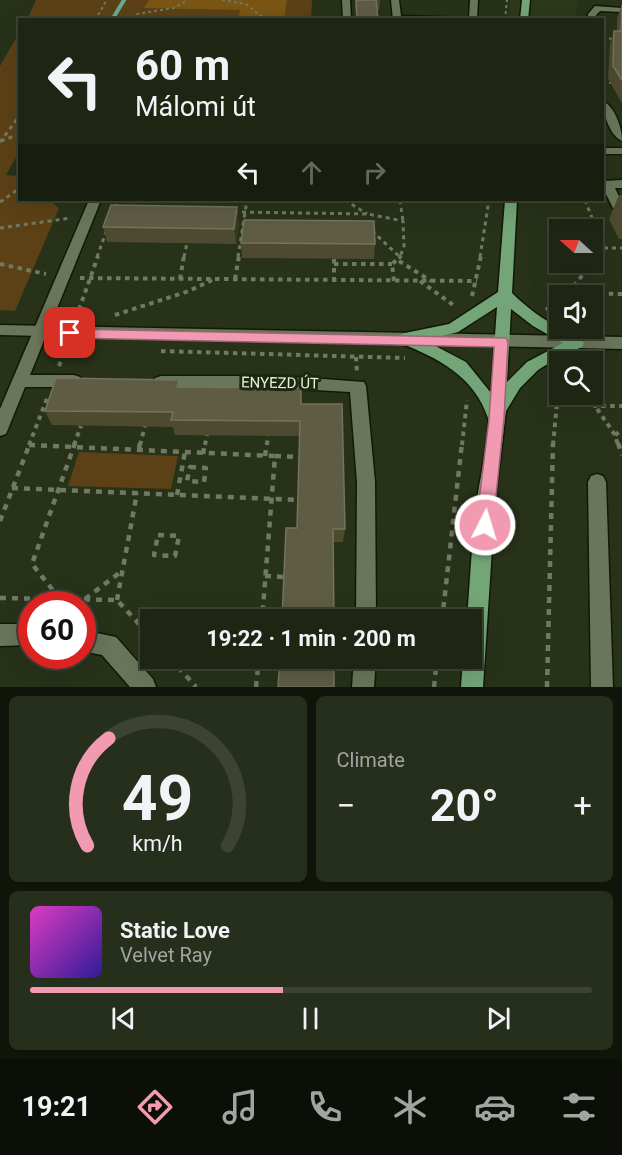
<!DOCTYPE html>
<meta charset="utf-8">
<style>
:root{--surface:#1e2613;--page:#262e1c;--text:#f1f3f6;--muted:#a1a5a0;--line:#3c4333;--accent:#f19ab2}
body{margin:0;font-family:Roboto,sans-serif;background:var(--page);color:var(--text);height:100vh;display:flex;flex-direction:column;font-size:22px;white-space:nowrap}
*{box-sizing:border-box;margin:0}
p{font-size:20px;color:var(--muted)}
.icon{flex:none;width:33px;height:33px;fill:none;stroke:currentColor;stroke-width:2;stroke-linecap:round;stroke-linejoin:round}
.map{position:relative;height:687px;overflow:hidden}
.details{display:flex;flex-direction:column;gap:9px;padding:9px;background:#10150a;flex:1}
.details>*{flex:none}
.banner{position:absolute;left:18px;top:18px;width:586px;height:183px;border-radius:0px;box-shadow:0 6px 24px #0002,0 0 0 2px var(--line);background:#1e2613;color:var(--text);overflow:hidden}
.needle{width:39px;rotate:291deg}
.fabs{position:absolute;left:549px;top:219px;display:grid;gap:12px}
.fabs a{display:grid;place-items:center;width:54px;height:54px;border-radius:0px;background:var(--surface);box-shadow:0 6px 24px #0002,0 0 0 2px var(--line);font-size:30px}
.speed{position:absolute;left:18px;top:591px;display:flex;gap:12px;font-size:30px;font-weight:700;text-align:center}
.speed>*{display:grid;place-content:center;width:78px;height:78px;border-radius:50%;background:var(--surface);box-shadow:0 6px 24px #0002,0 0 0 2px var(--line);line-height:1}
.speed .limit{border:9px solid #d22;background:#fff;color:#111}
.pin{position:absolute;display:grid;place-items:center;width:51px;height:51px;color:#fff;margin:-26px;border-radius:12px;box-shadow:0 3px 9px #0006}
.me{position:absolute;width:66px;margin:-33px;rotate:5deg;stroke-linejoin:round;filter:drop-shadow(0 0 4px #0008)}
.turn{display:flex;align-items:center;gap:21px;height:126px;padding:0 18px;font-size:27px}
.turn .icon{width:78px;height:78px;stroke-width:2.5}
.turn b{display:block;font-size:42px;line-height:51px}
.lanes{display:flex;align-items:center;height:57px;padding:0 18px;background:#0003;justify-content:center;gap:30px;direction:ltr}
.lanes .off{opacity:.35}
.big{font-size:45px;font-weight:700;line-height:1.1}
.details .card{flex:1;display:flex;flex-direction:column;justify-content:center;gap:9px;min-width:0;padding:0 21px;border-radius:9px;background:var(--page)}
.details .dial{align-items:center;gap:0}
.dial svg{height:156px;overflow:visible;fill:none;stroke:var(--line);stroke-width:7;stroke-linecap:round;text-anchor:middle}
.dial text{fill:var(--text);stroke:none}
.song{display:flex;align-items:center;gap:18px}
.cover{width:72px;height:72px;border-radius:9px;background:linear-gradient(135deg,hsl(310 70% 55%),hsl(250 70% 35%))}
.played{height:6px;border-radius:3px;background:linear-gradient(90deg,var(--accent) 45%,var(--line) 45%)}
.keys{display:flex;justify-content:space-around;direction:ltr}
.heat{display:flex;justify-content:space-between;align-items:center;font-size:33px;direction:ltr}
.details .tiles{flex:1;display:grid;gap:9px;grid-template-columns:1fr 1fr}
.card:last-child{grid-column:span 2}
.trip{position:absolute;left:140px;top:609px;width:342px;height:60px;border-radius:0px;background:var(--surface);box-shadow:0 6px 24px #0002,0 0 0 2px var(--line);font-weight:700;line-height:60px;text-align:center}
.tabs{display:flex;height:96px;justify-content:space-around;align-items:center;background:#0c0f08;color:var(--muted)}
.tabs .icon{width:42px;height:42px}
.tabs .current{color:var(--accent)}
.tabs b{font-size:27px;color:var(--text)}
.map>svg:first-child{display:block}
</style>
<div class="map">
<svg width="622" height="687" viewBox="0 0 622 687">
<rect width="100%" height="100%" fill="#283219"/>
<polygon fill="#2d3919" points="510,0 578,0 576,19 509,20"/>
<g fill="#5c4116">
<polygon points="36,0 312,0 311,19 27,20"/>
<polygon points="19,33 19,152 6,175 19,176 20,200 49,200 59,208 15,311 0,310 0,66"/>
<polygon points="79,452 178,456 171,489 68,486"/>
</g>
<polygon fill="#7a5513" points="149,0 287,0 284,19 238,20 240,10 144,8"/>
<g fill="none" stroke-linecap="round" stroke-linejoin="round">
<polyline stroke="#67aa97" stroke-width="4" points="112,20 124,0"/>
<g stroke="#111903" stroke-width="3">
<g id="minor">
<polygon points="342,0 350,0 351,20 343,20"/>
<polygon points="391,0 399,0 401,16 469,18 470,0 478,0 477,20 393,20"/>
<polygon points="595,6 622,8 622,12 600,11 596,15 596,20 588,20 588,14"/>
<path d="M603,101C615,107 622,128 622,141C610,136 603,114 603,101Z"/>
<rect x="603" y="148" width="19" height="6"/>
<polygon points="622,180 622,188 615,188 622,203 622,211 613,208 603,188 603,181"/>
<polygon points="89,200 101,200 30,375 74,375 80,377 82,381 80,385 74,387 25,387 6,434 0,436 0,409"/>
<polygon points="161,376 282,376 364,382 366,386 375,482 376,620 356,620 357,482 350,392 282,388 161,388 155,386 153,382 155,378"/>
<polygon points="597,474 603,476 606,482 613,687 591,687 588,482 591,476"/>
<polygon points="0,624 32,624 32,645 0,646"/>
<polygon points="82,630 116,637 153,679 156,687 130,687 102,655 82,651"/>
<polygon points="354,658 376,658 374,687 352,687"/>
</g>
</g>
<g stroke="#111903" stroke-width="3">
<polygon id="tertiary" points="0,325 622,337 622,349 0,335"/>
</g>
<g stroke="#111903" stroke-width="3">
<g id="primary">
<polygon points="522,0 530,0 528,20 520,20"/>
<path d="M505,200H517L512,293C526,307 542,319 560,328C567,333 579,335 584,343L582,347L559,357L538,370L520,388L506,411L495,502L483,687H461L463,658H471V620H467C470,580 472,539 477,500C479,484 491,429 488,418C474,376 438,358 400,343L398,339L400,335L405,333L449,324L498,292ZM497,307L491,393L466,362L424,340L458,332ZM511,309L533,326L563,343L527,362L507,382Z"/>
</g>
</g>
<g stroke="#707963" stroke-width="2" stroke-dasharray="3 3" stroke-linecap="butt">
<polyline points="222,0 246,4 266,20"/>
<polyline points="95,20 107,0"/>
<polyline points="134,20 137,14 174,8 187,0"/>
<polyline points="505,20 507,0"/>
<polyline points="603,38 614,39"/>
<polyline points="603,48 609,49"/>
<polyline points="603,65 608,66"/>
<polyline points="603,83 622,83"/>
</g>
<g stroke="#707963" stroke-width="3" stroke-dasharray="4 4" stroke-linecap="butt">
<polyline points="1,141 20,134"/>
<polyline points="0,142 20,115"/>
<polyline points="345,200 367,214"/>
<polyline points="400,200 403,221"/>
<polyline points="585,200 604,248 596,257"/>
<polyline points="0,202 20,188"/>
<polyline points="115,208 118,200"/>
<polyline points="149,209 153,200"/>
<polyline points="234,212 368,214 403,221 404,246 400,257"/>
<polyline points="0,228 71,218"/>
<polyline points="372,231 400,257"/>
<polyline points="604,248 622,248"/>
<polyline points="97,257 106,232"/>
<polyline points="184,257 187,243"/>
<polyline points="238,257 247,200"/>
<polyline points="480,257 489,200"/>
</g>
<g stroke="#707963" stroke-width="4" stroke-dasharray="4.5 4.5" stroke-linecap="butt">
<polyline points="399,256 401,258"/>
<polyline points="334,259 334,280"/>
<polyline points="399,261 431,281"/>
<polyline points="0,264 46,274"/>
<polyline points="334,264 392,264"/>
<polyline points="80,278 477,281"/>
<polyline points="180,279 184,256"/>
<polyline points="235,279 239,256"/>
<polyline points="394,281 392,264 401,256"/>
<polyline points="420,281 456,307"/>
<polyline points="568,293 598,256"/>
<polyline points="472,296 481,256"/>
<polyline points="565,296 568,293 622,294"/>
<polyline points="546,310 560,300"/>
<polyline points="115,315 189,291 212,280"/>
<polyline points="76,318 98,256"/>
<polyline points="161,351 405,358"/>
<polyline points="356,357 357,373"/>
<polyline points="59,366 67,345"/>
<polyline points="578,394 595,406 622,406"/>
<polyline points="587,394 615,435 618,445"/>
<polyline points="615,435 622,430"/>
<polyline points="29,445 48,396"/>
<polyline points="74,445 81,426"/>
<polyline points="140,445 145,426"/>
<polyline points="205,445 207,435"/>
<polyline points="267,445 268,435"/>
<polyline points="462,445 467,400"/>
<polyline points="553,445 559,382"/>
</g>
<g stroke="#707963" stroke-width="4.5" stroke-dasharray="6 6" stroke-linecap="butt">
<polyline points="618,443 622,455"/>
<polyline points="29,445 275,456 262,620"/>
<polyline points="139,448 140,443"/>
<polyline points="203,454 205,443"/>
<polyline points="265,456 267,443"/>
<polyline points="275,456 300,457"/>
<polygon points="190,467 206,468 204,482 187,481"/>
<polyline points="12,488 299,500"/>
<polyline points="177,495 185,452"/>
<polyline points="0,521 30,443"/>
<polygon points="158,535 179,536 175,556 154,555"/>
<polyline points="265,576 285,577"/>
<polyline points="0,598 117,600 150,636"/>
<polyline points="60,599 32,564 75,443"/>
<polyline points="85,599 122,571"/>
<polyline points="117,600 137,493"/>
<polyline points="442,620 462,443"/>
<polyline points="170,658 196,687"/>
<polyline points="256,687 259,658"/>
<polyline points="434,687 437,658"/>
<polyline points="547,687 553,443"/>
</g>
<use href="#minor" fill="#6a765a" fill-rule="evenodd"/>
<use href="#tertiary" fill="#6a765a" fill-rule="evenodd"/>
<use href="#primary" fill="#73a578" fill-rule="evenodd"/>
</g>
<g fill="#4e4a30">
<polygon points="355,0 380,0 379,10 377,10 378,20 356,20"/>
<polygon points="622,5 622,103 608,79 610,44 614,31 617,31 617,18"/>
<polygon points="619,195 622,195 622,239 619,239 609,219"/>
<polygon points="239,222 236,244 107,242 103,227"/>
<polygon points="241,243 375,244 374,259 242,258"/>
<polygon points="181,387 301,404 345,529 343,542 333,542 297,528 300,436 175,435 173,427 52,425 45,411"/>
</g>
<polygon fill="#38391f" points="237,207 239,222 236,244 234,229"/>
<g fill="#5e5c43" stroke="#74735b" stroke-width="1.5">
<polygon points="356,0 376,0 378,20 357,20"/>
<polygon points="622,5 622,80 613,66 614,31 621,31"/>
<polygon points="111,205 237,207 234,229 103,227"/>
<polygon points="244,220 374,221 375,244 241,243"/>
<polygon points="56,378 179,380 177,387 301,388 301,404 342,404 345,529 333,529 334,620 282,620 286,528 297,528 300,421 171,420 173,412 45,411"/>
<polygon points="280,658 334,658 334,687 278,687"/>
</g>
<polygon fill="#f19ab2" stroke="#9d6474" stroke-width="1.5" points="70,329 506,338 508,342 504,419 493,525 491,531 485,533 479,531 476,525 489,419 494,347 70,338 64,333"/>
<g text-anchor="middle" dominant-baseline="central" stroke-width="6" stroke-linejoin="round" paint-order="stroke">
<g font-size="15" fill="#e8efdf" stroke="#1e280f">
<text transform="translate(280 383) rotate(1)">ENYEZD ÚT</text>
</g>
</g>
</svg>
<div class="fabs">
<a><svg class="needle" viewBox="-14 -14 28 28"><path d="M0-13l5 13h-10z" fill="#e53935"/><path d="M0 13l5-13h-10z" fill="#a1a5a0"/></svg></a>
<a><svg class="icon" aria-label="sound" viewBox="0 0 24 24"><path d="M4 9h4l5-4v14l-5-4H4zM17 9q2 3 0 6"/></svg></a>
<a><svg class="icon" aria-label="search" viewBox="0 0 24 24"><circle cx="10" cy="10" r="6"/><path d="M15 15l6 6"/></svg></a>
</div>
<div class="speed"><div class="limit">60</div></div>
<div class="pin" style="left:70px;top:333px;background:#d93025"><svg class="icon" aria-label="arrive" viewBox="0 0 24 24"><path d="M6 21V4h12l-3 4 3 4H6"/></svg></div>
<svg class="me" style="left:485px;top:525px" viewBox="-20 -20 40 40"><circle r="17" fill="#f19ab2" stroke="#fff" stroke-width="3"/><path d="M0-11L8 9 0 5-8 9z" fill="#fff"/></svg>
<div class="trip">19:22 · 1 min · 200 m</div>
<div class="banner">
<div class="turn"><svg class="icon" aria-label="left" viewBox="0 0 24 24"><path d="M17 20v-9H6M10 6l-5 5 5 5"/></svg><div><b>60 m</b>Málomi út</div></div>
<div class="lanes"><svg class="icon" aria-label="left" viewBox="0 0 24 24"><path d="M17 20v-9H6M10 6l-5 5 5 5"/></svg><svg class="icon off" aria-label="ahead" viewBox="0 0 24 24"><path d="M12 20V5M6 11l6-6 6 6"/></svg><svg class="icon off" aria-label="right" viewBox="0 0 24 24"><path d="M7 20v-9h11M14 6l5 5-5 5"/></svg></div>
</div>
</div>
<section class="details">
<div class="tiles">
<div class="card dial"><svg viewBox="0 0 100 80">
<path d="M14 69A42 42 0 1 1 86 69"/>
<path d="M14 69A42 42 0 0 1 25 14" stroke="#f19ab2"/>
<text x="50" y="56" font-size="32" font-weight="700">49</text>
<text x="50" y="72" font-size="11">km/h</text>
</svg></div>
<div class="card"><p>Climate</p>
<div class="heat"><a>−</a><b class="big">20°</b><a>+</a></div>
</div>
<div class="card">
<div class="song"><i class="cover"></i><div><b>Static Love</b><p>Velvet Ray</p></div></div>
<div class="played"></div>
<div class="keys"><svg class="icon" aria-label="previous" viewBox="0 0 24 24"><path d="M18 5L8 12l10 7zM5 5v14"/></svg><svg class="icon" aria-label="pause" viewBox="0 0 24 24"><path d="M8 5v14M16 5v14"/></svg><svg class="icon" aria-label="next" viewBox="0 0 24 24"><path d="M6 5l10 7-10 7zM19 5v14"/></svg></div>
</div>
</div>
</section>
<nav class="tabs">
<b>19:21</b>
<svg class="icon current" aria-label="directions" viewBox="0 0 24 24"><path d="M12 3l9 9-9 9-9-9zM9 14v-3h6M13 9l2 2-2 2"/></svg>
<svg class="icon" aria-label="music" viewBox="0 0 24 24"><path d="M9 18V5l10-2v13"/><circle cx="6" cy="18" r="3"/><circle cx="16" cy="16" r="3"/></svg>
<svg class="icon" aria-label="phone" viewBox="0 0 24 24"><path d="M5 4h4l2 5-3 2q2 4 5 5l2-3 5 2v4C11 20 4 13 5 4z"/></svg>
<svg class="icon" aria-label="climate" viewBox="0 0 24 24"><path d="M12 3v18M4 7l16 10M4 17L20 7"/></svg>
<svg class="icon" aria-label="car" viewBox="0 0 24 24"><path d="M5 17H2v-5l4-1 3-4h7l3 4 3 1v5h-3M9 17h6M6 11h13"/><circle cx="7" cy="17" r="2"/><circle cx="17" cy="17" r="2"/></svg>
<svg class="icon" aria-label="filters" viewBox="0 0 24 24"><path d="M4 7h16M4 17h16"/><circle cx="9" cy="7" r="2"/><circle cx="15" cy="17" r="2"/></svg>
</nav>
